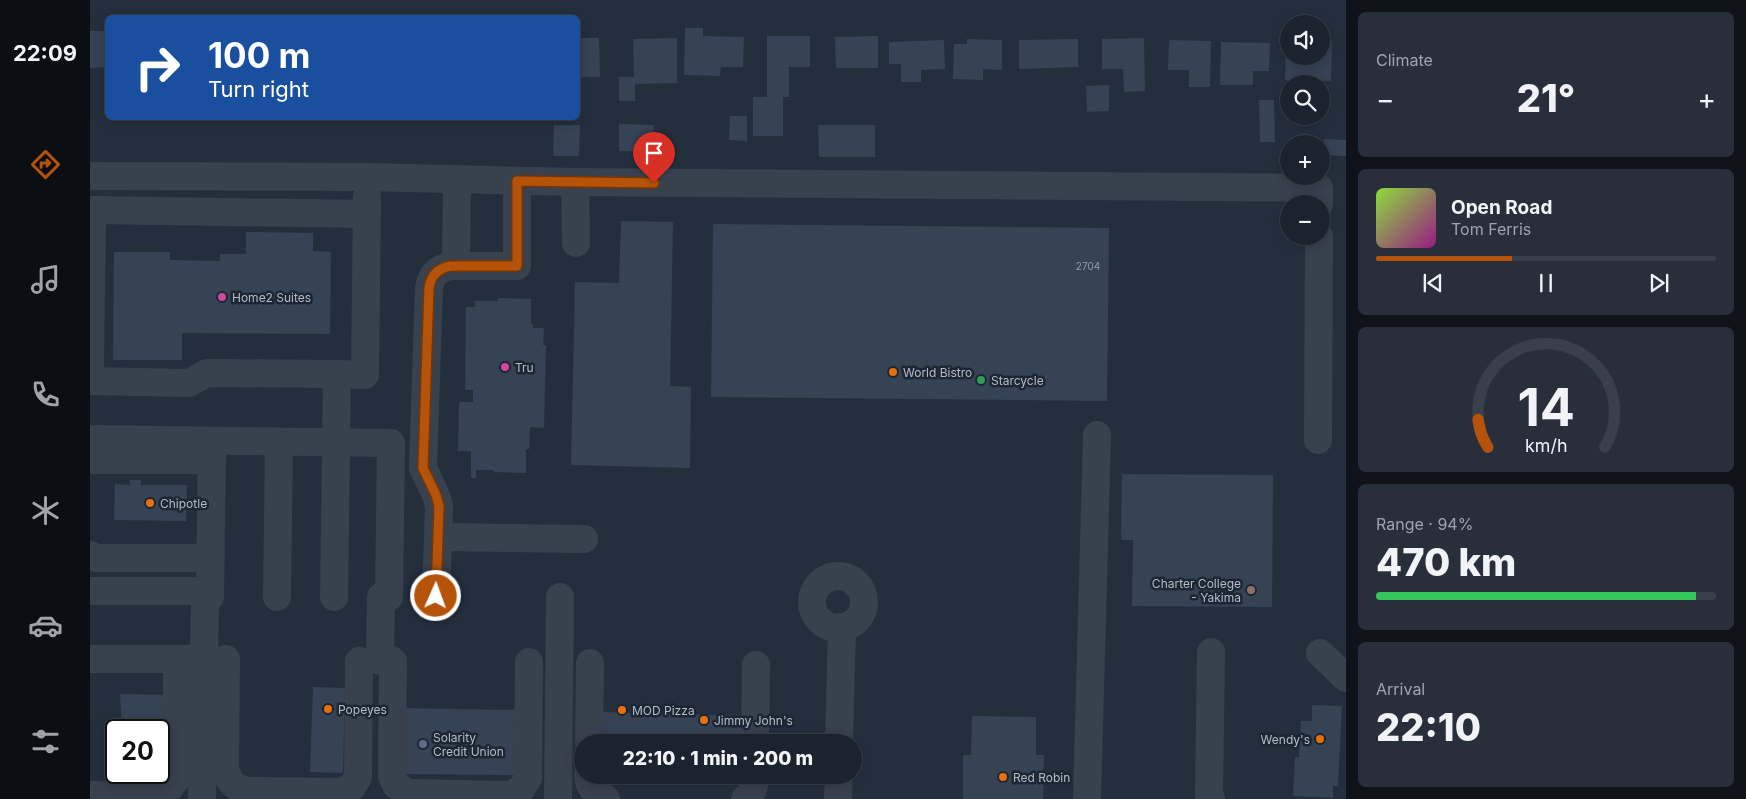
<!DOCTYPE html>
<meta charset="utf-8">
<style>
:root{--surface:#1b232e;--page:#282f3a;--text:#f1f3f6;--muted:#a0a4aa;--line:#39404a;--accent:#b45309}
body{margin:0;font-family:Inter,sans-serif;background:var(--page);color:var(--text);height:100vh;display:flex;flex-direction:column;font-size:19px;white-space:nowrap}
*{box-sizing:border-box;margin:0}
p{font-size:16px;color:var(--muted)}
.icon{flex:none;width:28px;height:28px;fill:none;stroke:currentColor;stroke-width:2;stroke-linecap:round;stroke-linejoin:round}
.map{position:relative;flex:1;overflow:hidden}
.details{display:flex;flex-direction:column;gap:12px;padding:12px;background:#0f1319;width:400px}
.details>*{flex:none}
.hud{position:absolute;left:15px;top:15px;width:475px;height:105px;border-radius:8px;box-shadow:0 2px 12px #0003,0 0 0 1px var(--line);background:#1a4fa0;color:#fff;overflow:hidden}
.controls{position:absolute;left:1190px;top:15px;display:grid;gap:10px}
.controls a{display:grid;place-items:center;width:50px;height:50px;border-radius:50%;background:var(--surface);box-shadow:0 2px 12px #0003,0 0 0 1px var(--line);font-size:25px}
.speed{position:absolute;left:15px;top:719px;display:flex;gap:10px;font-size:25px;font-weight:700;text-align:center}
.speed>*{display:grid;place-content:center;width:65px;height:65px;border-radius:50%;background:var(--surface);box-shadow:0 2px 12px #0003,0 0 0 1px var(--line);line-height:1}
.speed .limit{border:2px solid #111;border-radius:8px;background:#fff;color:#111}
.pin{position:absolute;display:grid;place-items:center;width:42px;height:42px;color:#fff;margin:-51px -21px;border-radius:50% 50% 50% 0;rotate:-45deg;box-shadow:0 0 5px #0007}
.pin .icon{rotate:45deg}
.me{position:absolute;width:55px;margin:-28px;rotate:2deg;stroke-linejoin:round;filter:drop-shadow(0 0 4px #0008)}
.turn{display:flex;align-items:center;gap:18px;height:105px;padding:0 20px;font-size:22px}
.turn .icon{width:65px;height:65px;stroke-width:2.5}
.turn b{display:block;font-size:35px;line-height:42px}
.big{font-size:38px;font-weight:800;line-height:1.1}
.details .tile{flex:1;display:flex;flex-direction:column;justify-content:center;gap:8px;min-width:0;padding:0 18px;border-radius:8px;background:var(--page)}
.details .dial{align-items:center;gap:0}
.dial svg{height:130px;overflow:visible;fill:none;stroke:var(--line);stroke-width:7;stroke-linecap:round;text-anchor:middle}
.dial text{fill:var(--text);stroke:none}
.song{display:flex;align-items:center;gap:15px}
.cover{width:60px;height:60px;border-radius:8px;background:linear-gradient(135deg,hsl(90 70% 55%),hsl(310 70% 35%))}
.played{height:5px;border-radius:2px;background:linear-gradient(90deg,var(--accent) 40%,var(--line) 40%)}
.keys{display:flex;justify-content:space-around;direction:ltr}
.heat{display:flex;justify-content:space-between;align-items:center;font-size:28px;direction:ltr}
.charge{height:8px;border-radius:4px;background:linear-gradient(90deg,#34c759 94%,var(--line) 0)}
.trip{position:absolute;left:484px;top:734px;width:288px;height:50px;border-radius:25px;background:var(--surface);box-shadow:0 2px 12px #0003,0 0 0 1px var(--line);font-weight:800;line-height:50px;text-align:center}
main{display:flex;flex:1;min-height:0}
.menu{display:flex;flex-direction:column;width:90px;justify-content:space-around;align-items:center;background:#0b0e12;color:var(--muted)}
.menu .icon{width:35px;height:35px}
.menu .active{color:var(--accent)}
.menu b{font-size:22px;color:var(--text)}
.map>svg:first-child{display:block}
</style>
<main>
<nav class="menu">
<b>22:09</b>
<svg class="icon active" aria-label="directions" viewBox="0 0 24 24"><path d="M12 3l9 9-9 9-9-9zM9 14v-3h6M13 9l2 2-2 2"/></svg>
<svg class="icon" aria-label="music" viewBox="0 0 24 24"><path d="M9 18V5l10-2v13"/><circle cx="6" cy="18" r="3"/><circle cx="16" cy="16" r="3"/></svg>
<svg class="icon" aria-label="phone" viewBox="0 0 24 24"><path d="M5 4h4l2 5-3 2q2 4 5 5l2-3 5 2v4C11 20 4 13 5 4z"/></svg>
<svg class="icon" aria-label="climate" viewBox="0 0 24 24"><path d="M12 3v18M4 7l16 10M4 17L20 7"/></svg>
<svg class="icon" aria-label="car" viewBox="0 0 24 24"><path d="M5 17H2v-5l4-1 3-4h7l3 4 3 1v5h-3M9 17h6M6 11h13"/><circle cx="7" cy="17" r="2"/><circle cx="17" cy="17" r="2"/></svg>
<svg class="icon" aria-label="filters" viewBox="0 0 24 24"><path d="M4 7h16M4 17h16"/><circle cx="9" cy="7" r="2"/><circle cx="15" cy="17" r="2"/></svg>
</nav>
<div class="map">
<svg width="1256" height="799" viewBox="0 0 1256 799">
<rect width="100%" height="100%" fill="#242f3e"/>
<g fill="#364354">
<polygon points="595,28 613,28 613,36 654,37 653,67 631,67 630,76 594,75"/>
<polygon points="0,31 18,31 18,67 0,68"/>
<polygon points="677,36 720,36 720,67 699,67 699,97 693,97 693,136 663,136 663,97 677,97"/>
<polygon points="788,36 788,68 746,68 745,37"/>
<polygon points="488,38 509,38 510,77 488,77"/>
<polygon points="587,38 587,83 545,84 545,101 529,101 529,77 544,77 543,39"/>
<polygon points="1054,38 1055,91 1034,92 1033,69 1012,69 1012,39"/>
<polygon points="877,39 912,40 912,70 893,69 893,80 863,79 864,44 877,44"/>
<polygon points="988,39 988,67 929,69 929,40"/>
<polygon points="854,40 855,69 831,70 831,82 811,82 811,64 799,64 799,42"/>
<polygon points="1079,40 1121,41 1120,87 1099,87 1099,70 1078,70"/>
<polygon points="1196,40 1199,40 1199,56 1231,56 1231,41 1242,41 1241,81 1195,80"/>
<polygon points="1131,42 1180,43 1179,71 1163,71 1163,85 1130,85"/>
<polygon points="1019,85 1019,111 997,112 996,86"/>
<polygon points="1169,100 1184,100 1185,142 1170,142"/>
<polygon points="640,116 657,116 657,141 639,140"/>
<polygon points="529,124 564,125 563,152 529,151"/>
<polygon points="464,125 490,125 489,156 463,156"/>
<polygon points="728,125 785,125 785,157 729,157"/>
<polygon points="1234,139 1256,140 1256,156 1233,155"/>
<polygon points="531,221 583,222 580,386 601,387 600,468 481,465 485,282 529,283"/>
<polygon points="623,224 1019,228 1017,401 621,397"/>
<polygon points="156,232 223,233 223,251 241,252 240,334 92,333 92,360 23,360 24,252 80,252 80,260 130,261 130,254 156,254"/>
<polygon points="408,298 441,299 441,324 443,324 443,328 454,328 453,345 456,345 454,428 440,427 439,449 436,449 436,473 404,472 404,470 386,470 386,478 381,478 381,451 368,451 369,402 383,402 383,390 375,390 376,307 385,307 385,301 408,301"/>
<polygon points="1032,474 1183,475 1182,607 1042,606 1043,540 1031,540"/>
<polygon points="40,480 51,480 51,485 97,485 96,521 24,520 25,484 40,485"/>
<polygon points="223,687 255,688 253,773 220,772"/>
<polygon points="30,694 81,695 81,765 69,765 69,730 32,730"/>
<polygon points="1222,705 1252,706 1248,786 1243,786 1243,798 1203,796 1205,757 1209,757 1211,721 1222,721"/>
<polygon points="311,708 426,710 426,775 310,774"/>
<polygon points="511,712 659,716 658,742 511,742"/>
<polygon points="882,716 946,717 946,755 954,755 953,799 873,799 873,755 881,755"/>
<polygon points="510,775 657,775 657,784 510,780"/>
</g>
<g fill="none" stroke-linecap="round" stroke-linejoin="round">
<g stroke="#38414e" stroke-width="28">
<polyline points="0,176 277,177 485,182"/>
<polyline points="486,243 485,182 1229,188 1229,204"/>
<polyline points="366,266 367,179"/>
<polyline points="0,363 2,210 277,214"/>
<polyline points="247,374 275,375 277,197"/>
<polyline points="0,381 99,383 117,373 247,374 244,597"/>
<polyline points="0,439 301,443 299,597"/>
<polyline points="1228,440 1229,236"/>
<polyline points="0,460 122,460"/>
<polyline points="348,537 494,539"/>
<polyline points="0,555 6,558 121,558"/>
<circle cx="748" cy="602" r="26"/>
<polyline points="0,591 103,591 115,597 112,799"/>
<polyline points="120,597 122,441"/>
<polyline points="187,597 189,442"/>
<path d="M346,597L349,506L346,495L333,468L339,288C341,275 348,268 361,266H427V181"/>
<polyline points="1230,653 1256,678"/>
<polyline points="0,659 106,659"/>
<path d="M136,659L135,767C139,782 142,786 157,791L252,792L262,787L268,777L269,661"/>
<polyline points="290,661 291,597"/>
<polyline points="303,661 302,776 306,785 317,793 421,795 431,789 438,778 439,662"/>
<polyline points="499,742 500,663"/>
<polyline points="665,742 666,665"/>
<polyline points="749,742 752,627"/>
<path d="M498,775C498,788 506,793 516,799"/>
<polyline points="0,795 69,796 76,792 87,778 87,659"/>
<polyline points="468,799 470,597"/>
<path d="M655,799C663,794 665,784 665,775"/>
<polyline points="748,799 749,775"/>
<polyline points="997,799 1007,435"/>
<polyline points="1121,799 1119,795 1121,652"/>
</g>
</g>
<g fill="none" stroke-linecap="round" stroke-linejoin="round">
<g stroke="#753606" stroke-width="12">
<path id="route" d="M346,596L349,506L346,495L333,468L339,288C341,275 348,268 361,266H427V181L564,183"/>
</g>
<use href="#route" stroke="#b45309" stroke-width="9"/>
</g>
<g fill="#d1479c" stroke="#1d2633" stroke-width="2">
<circle cx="132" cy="297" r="5"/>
<circle cx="415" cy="367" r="5"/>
</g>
<g fill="#e8710a" stroke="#1d2633" stroke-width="2">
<circle cx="803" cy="372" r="5"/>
<circle cx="60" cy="503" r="5"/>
<circle cx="238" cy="709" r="5"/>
<circle cx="532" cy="710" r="5"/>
<circle cx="614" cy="720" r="5"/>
<circle cx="1230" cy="739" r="5"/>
<circle cx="913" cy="777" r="5"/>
</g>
<circle fill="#2e9e5b" stroke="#1d2633" stroke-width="2" cx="891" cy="380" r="5"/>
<circle fill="#8d6e63" stroke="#1d2633" stroke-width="2" cx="1161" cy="590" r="5"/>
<circle fill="#5c6f8a" stroke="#1d2633" stroke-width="2" cx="333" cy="744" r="5"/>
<g text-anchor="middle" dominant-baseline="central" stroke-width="5" stroke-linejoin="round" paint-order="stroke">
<g font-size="10" fill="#929caa">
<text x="998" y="266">2704</text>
</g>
<g font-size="12" fill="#b4bcc9" stroke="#1d2633" text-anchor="start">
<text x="142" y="297">Home2 Suites</text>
<text x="425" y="367">Tru</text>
<text x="813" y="372">World Bistro</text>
<text x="901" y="380">Starcycle</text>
<text x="70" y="503">Chipotle</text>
<text x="1151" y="583" text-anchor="end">Charter College<tspan x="1151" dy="14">- Yakima</tspan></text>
<text x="248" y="709">Popeyes</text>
<text x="542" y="710">MOD Pizza</text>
<text x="624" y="720">Jimmy John's</text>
<text x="343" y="737">Solarity<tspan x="343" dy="14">Credit Union</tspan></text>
<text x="1220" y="739" text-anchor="end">Wendy's</text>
<text x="923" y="777">Red Robin</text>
</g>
</g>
</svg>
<div class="controls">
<a><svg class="icon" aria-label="sound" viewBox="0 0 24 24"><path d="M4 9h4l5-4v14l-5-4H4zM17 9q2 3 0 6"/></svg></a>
<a><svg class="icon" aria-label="search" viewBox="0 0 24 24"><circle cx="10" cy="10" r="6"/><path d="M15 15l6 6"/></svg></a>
<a>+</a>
<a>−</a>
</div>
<div class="speed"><div class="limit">20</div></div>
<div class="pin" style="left:564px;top:183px;background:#d93025"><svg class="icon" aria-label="arrive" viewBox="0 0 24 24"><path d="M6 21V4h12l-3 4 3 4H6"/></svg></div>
<svg class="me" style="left:346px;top:596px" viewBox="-20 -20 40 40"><circle r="17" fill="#b45309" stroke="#fff" stroke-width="3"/><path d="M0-11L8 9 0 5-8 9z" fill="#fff"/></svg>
<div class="trip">22:10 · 1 min · 200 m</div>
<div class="hud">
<div class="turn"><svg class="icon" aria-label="right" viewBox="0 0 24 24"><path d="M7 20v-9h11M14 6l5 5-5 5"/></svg><div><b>100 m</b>Turn right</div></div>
</div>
</div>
<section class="details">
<div class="tile"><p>Climate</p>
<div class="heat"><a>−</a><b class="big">21°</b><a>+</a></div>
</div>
<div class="tile">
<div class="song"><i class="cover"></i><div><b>Open Road</b><p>Tom Ferris</p></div></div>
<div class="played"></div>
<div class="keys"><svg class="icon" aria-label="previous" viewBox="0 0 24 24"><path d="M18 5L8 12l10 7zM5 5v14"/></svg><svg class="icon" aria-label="pause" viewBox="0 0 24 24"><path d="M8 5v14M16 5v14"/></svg><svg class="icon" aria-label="next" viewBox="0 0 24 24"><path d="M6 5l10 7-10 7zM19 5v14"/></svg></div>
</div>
<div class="tile dial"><svg viewBox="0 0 100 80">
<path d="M14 69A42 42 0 1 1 86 69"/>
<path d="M14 69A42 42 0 0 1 8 52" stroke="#b45309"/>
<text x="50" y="56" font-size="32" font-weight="700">14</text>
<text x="50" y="72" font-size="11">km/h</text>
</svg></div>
<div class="tile"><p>Range · 94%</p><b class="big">470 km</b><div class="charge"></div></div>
<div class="tile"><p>Arrival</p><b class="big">22:10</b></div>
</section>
</main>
